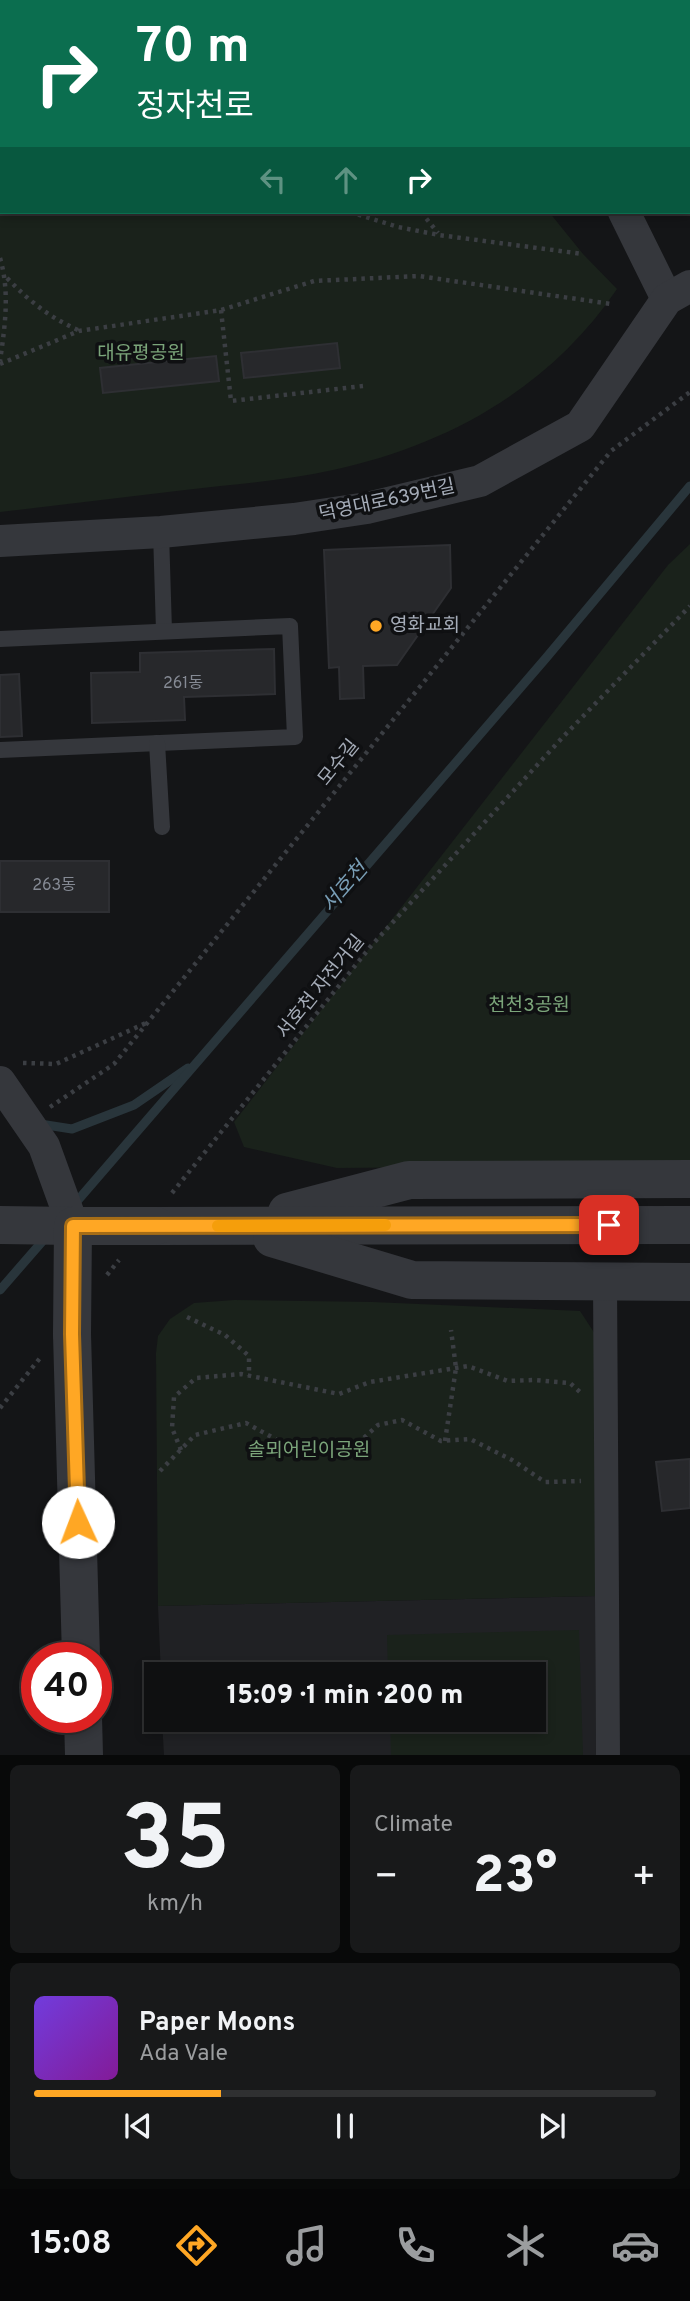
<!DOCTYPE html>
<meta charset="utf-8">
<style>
:root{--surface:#0f1011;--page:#18191a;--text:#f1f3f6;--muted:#9b9d9f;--line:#2f3031;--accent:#ffa724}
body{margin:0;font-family:Overpass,"Noto Sans KR",sans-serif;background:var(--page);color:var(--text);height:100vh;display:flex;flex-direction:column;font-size:26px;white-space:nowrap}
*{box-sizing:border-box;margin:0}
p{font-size:23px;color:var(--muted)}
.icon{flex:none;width:38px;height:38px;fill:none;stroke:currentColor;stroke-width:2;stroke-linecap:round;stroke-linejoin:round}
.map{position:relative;height:1755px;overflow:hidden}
.panel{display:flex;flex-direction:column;gap:10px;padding:10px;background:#080909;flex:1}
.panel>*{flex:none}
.top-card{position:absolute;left:0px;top:0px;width:691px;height:214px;box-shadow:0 4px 10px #0003,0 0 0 2px var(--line);background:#0b6e4f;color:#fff;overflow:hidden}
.speed{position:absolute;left:21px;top:1642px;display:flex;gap:14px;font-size:35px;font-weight:700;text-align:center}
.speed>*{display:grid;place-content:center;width:91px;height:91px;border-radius:50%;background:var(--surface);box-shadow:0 4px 10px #0003,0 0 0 2px var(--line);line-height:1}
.speed .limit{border:10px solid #d22;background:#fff;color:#111}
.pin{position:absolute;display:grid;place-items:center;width:60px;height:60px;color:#fff;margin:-30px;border-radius:14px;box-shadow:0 4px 10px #0006}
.me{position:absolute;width:77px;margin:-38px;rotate:358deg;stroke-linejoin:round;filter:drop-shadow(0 0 5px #0008)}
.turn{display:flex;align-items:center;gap:24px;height:147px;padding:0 21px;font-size:32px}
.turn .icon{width:91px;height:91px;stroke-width:2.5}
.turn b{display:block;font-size:49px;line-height:60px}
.lanes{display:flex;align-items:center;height:66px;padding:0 21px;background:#0003;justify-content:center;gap:35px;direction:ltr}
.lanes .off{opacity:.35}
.big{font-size:52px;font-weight:800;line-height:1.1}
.panel .tile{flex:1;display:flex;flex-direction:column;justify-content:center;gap:10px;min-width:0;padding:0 24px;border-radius:10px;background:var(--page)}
.panel .dial{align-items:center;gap:0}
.dial b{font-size:91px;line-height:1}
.song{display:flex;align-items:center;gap:21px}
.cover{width:84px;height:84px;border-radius:10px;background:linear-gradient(135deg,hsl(260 70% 55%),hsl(290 70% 35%))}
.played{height:7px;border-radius:4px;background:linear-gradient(90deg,var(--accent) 30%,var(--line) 30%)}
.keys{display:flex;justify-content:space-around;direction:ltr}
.heat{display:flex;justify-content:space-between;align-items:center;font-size:38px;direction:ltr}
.panel .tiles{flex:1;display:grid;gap:10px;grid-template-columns:1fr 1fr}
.tile:last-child{grid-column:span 2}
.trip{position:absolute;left:144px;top:1662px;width:402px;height:70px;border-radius:0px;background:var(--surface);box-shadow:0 4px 10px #0003,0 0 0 2px var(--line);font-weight:800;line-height:70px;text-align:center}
.menu{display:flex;height:112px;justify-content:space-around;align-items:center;background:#060607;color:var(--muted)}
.menu .icon{width:49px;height:49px}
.menu .selected{color:var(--accent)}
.menu b{font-size:32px;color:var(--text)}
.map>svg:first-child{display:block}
</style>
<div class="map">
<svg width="690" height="1755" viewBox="0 0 690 1755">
<rect width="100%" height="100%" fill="#141517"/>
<polygon fill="#202124" points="595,1596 596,1755 164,1755 162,1720 534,1720 534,1675 161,1675 158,1606"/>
<g fill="#1a221b">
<path d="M0,0H488V2H2V212H549L583,254L617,289C550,388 448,445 333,470C284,481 234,484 185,490C123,497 62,505 0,512Z"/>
<polygon points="690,544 690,1165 337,1168 244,1147 234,1122 668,565"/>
<polygon points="234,1300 373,1302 580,1311 597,1337 595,1596 158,1606 156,1353 158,1336 170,1319 194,1303"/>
<polygon points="579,1630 583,1755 391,1755 390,1720 534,1720 534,1675 388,1675 387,1635"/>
</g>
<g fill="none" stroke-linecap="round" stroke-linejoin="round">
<g stroke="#29353b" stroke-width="9">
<polyline points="40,1124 72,1129 134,1105 188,1068"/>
<polyline points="72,1207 546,658 690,486"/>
<polyline points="0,1290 47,1236"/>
</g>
</g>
<g fill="#27282b" stroke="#2e2f33" stroke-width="2">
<polygon points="337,343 340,368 244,378 241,353"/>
<polygon points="216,356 219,381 103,393 100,368"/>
<polygon points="450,545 451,588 397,665 363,666 364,698 340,699 339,667 329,668 324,550"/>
<polygon points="274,649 275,694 184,697 185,720 92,723 91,673 140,672 140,653"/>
<polygon points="19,674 22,736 0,737 0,675"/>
<rect x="0" y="861" width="109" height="51"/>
<polygon points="690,1459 690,1508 662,1511 656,1462"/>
</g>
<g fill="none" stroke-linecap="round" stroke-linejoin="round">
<g stroke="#3b3e43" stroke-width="4.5" stroke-dasharray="3.5 5" stroke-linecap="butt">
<polyline points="302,0 303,2"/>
<polyline points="344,0 344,2"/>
<polyline points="51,2 52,0"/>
<polyline points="363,2 364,0"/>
<polyline points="0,138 2,140"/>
<polyline points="350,212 398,227 439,235 583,254"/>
<polyline points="421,212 438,233"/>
<path d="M0,258C10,292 5,326 0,361"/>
<path d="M7,278C29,301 49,317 78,330"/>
<polyline points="221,310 231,401 363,386"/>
<polyline points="0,364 79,331 221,310 314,281 419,276 611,304"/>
<polyline points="23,1063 56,1064 146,1023"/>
<polyline points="50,1107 114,1064 611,451 690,392"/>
<polyline points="172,1193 371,946 562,738 690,606"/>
<polyline points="107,1275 119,1260"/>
<polyline points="187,1317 225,1335 249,1356 249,1376"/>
<polyline points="0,1408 40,1358"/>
<polyline points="445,1441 456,1368 451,1330"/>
<polyline points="181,1450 172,1428 174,1397 196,1378 241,1374 339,1394 370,1382 468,1366 508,1381 533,1380 570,1383 581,1393"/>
<polyline points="160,1471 195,1435 246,1423 290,1447 333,1448 357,1444 378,1425 402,1420 441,1441 470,1439 512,1460 545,1482 581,1481"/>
</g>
<g stroke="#35373c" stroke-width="16">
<polyline points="161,532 164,631"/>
<polyline points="0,639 290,626 295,737 0,750"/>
<polyline points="157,743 162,827"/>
</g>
<polyline stroke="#35373c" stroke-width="24" points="605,1282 608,1755"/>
<g stroke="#35373c" stroke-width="32">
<polyline points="520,0 521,2"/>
<polyline points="624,212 667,299"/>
<polyline points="0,541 161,532 294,519 367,508 480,481 580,426 667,299 690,286"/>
<polyline points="0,1082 44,1146 73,1226"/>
</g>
<g stroke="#35373c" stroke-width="38">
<polyline points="287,1212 409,1180 690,1179"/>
<polyline points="0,1225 73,1226"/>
<polyline points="156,1226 690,1225"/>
<polyline points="272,1238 412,1280 690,1282"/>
<polyline points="72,1334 81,1657"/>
<polyline points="83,1717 84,1755"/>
</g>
<polyline stroke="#35373c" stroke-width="38" points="72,1334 73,1226 156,1226"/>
</g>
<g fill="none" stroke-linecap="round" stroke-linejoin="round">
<g stroke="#a66d17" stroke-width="18">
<polyline id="route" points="78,1522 72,1334 73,1226 609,1225"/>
</g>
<use href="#route" stroke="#ffa724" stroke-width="12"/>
<polyline stroke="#f59e0b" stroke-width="12" points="218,1226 385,1225"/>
</g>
<circle fill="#ffa724" stroke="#0f1012" stroke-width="2.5" cx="376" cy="626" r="7"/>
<g text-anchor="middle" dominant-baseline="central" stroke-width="7" stroke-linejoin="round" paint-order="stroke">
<g font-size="16" fill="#858a94">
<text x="183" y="684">261동</text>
<text x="54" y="886">263동</text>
</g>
<g font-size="19" fill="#7ba57a" stroke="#0f1012">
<text x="141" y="354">대유평공원</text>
<text x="529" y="1006">천천3공원</text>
<text x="309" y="1451">솔뫼어린이공원</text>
</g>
<g font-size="19" fill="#a5acb8" stroke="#0f1012">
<text transform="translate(387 501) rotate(-12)">덕영대로639번길</text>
<text transform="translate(339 763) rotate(-51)">모수길</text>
<text transform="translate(321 987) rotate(-51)">서호천 자전거길</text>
</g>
<g font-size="19" fill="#a5acb8" stroke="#0f1012" text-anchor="start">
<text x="390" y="626">영화교회</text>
</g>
<g font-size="21" font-style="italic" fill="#799eb6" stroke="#0f1012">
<text transform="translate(345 888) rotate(-49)">서호천</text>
</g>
</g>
</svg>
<div class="speed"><div class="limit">40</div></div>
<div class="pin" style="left:609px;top:1225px;background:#d93025"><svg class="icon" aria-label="arrive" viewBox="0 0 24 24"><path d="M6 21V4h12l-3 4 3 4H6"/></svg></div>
<svg class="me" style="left:78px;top:1522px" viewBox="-20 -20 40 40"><circle r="19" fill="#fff"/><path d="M0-13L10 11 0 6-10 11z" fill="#ffa724"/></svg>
<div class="trip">15:09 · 1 min · 200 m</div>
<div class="top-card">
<div class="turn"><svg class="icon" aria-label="right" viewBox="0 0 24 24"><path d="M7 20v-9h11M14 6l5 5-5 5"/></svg><div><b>70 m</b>정자천로</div></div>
<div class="lanes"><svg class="icon off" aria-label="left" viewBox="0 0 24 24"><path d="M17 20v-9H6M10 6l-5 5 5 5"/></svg><svg class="icon off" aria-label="ahead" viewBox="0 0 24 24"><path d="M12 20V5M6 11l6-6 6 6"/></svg><svg class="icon" aria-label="right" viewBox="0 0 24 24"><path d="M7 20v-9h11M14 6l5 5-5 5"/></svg></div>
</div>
</div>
<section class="panel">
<div class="tiles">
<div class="tile dial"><b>35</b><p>km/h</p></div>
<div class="tile"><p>Climate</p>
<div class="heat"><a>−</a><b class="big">23°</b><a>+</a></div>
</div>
<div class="tile">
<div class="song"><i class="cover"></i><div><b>Paper Moons</b><p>Ada Vale</p></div></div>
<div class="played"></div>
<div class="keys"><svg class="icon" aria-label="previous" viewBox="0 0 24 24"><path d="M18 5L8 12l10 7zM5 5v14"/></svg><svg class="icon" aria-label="pause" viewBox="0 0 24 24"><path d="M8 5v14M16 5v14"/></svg><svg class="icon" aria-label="next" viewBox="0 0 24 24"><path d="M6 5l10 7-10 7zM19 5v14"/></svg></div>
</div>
</div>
</section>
<nav class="menu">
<b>15:08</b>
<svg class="icon selected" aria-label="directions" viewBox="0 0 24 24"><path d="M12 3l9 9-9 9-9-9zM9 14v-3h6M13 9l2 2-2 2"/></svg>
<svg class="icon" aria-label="music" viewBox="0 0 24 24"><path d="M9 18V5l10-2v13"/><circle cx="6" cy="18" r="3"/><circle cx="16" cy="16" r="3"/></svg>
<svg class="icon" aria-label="phone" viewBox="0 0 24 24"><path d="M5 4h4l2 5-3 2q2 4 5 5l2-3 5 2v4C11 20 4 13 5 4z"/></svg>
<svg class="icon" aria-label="climate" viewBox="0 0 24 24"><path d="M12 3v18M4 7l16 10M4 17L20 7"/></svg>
<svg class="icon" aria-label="car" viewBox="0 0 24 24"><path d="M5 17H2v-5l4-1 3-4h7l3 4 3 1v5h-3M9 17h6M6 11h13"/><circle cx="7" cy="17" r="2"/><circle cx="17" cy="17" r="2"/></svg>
</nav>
